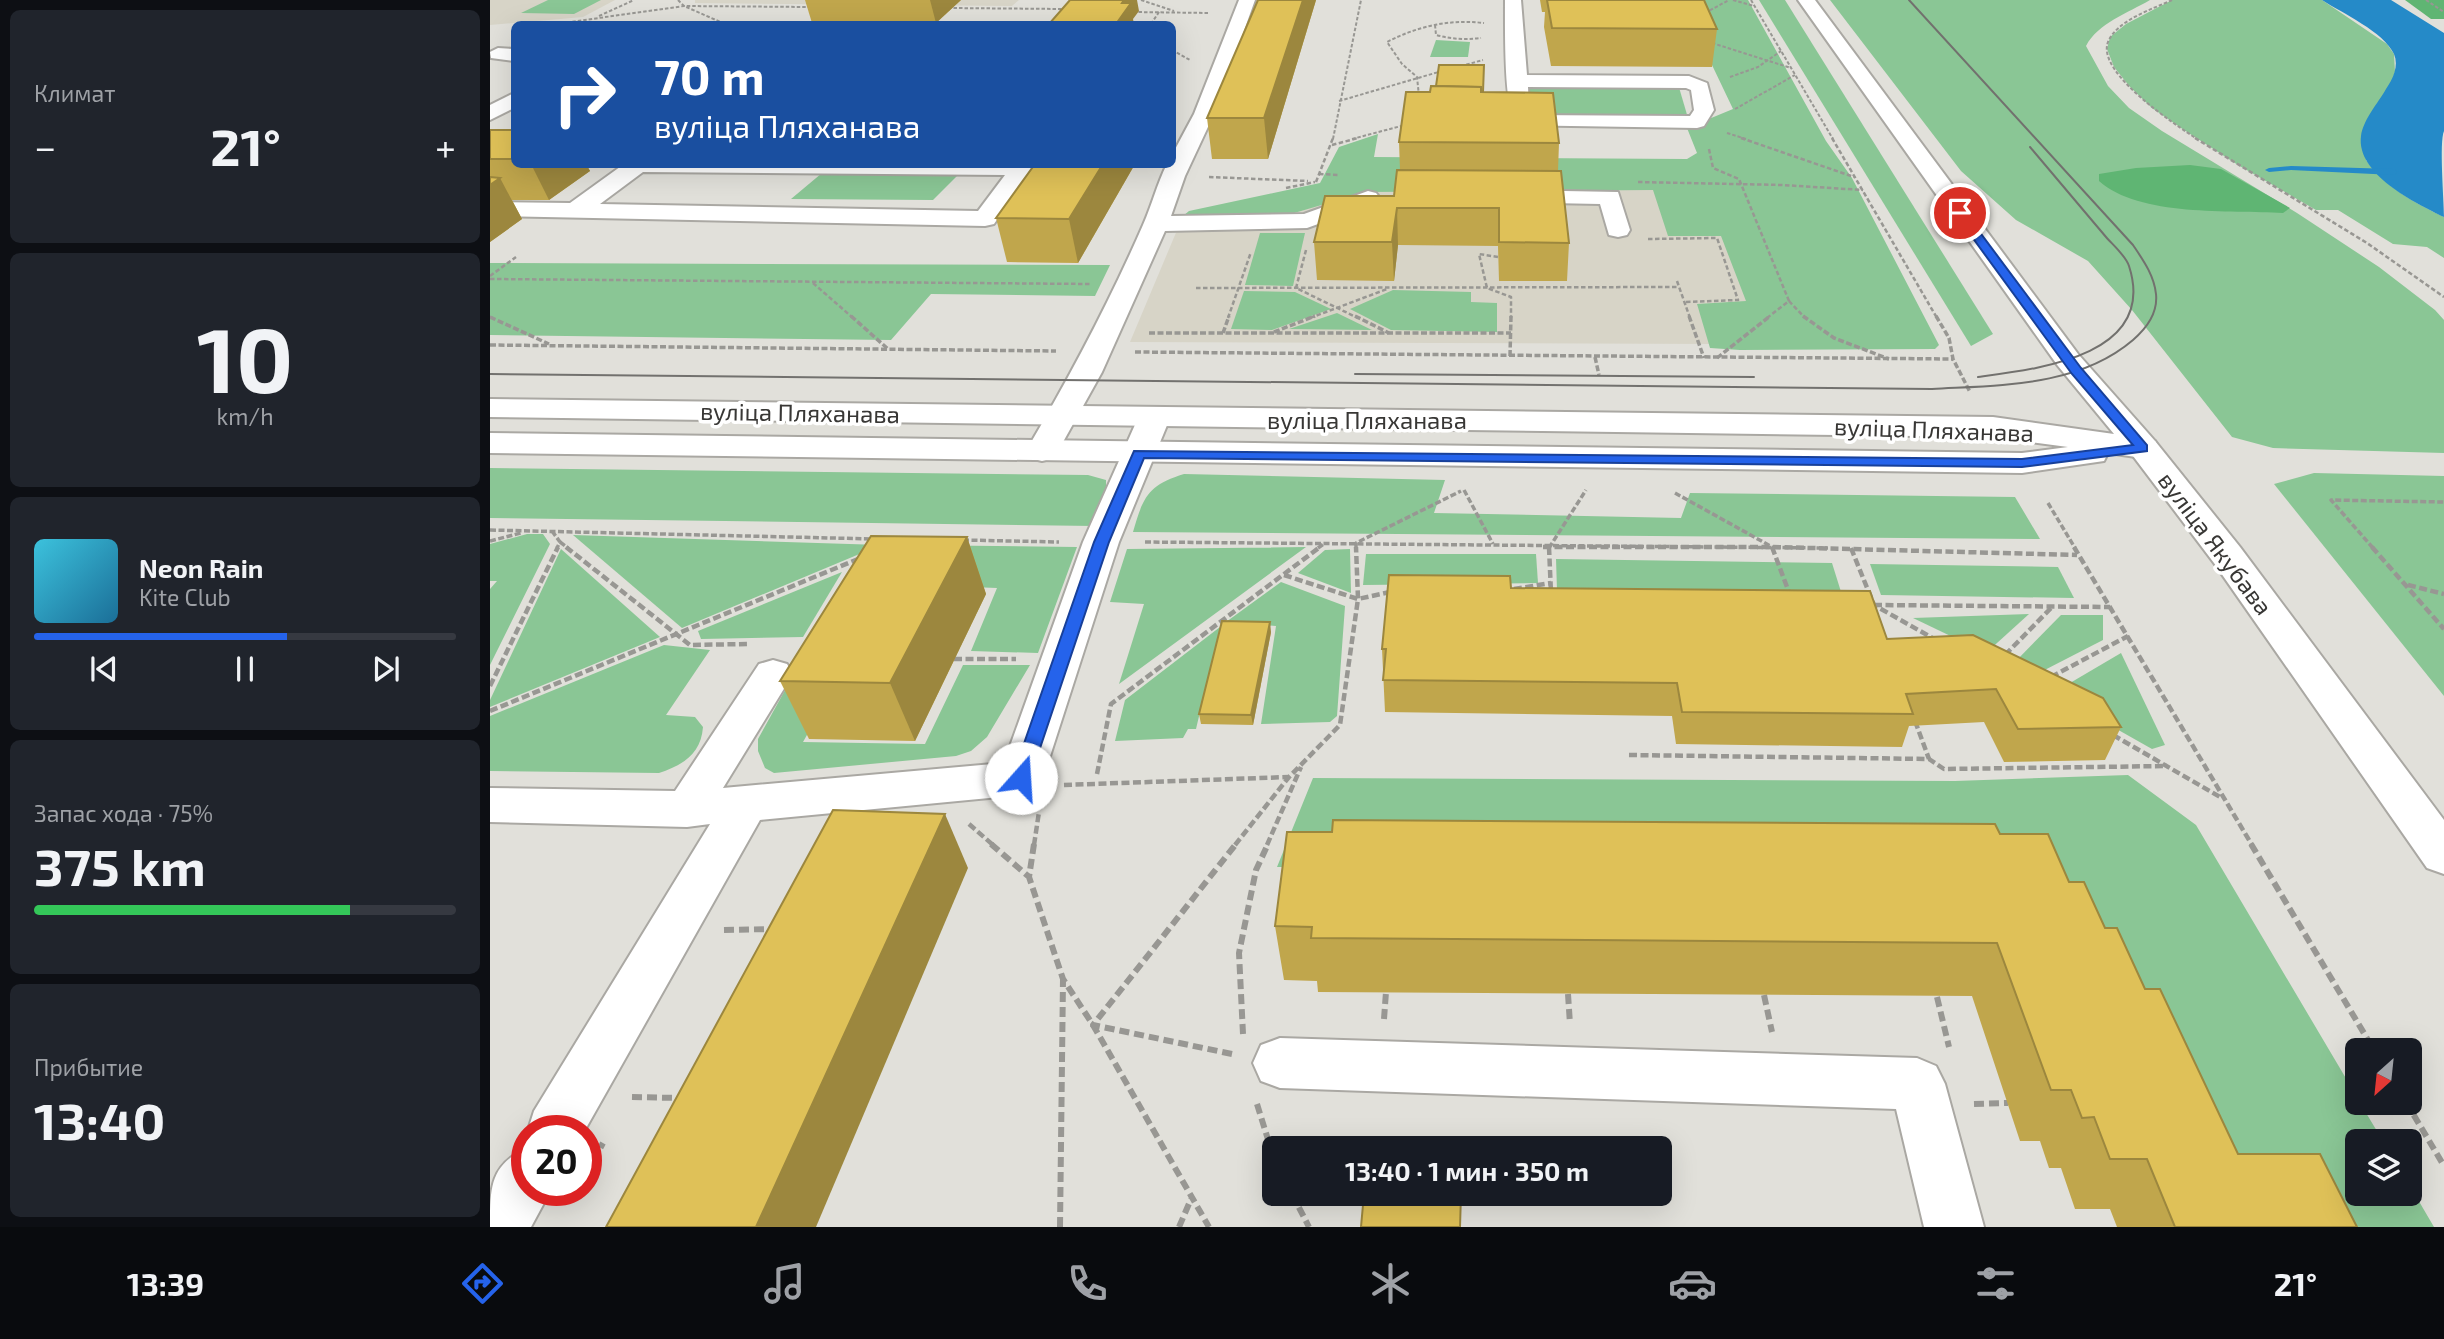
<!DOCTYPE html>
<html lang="ru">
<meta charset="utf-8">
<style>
:root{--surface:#171b24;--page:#20242c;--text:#f1f3f6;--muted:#9ea1a6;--line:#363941;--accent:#2563eb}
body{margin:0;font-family:"Exo 2",sans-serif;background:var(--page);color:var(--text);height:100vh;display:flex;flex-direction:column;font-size:26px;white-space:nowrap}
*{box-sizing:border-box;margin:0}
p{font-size:23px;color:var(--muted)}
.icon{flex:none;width:38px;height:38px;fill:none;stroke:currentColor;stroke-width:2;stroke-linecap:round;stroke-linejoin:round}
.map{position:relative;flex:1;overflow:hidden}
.details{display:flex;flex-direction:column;gap:10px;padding:10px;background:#0d0f14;width:490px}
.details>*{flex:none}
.guide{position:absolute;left:21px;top:21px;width:665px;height:147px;border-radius:10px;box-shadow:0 7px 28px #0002;background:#1a4fa0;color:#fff;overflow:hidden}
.needle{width:46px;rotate:207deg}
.buttons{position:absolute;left:1855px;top:1038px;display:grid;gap:14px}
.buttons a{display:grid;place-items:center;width:77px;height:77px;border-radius:10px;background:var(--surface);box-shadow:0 7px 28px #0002;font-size:35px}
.speed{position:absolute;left:21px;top:1115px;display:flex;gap:14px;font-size:35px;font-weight:700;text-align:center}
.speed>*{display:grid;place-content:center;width:91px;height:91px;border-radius:50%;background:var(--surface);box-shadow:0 7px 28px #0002;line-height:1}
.speed .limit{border:10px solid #d22;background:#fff;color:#111}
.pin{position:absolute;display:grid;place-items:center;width:60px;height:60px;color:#fff;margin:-30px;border:4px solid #fff;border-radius:50%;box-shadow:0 2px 7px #0007}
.me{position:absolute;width:77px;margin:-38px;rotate:19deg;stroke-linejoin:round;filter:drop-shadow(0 0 5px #0008)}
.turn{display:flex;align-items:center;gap:24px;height:147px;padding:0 28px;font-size:32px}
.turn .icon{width:91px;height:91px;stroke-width:2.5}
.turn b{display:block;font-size:49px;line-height:60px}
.big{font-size:52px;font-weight:700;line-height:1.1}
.details .tile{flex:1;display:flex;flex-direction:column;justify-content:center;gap:10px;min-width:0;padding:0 24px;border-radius:10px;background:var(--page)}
.details .dial{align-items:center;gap:0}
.dial b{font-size:91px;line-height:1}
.song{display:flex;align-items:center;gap:21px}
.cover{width:84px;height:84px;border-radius:10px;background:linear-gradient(135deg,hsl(190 70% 55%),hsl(200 70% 35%))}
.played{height:7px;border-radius:4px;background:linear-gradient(90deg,var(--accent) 60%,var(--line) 60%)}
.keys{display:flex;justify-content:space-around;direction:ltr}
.heat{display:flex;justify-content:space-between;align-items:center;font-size:38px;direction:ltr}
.charge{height:10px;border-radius:5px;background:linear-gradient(90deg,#34c759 75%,var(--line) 0)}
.trip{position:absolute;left:772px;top:1136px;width:410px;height:70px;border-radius:10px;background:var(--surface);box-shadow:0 7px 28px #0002;font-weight:700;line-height:70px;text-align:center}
.tab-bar{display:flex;height:112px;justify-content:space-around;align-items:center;background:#090b0e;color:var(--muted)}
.tab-bar .icon{width:49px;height:49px}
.tab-bar .selected{color:var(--accent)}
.tab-bar b{font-size:32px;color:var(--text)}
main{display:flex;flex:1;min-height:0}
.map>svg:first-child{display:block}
</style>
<main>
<section class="details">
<div class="tile"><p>Климат</p>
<div class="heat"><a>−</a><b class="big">21°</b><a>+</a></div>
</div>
<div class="tile dial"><b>10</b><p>km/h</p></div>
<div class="tile">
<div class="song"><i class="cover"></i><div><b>Neon Rain</b><p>Kite Club</p></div></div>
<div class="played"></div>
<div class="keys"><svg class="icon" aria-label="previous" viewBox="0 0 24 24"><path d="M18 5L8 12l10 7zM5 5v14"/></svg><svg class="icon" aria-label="pause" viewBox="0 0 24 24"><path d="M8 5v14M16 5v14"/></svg><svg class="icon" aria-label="next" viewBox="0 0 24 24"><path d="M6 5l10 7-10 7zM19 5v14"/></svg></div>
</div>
<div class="tile"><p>Запас хода · 75%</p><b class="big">375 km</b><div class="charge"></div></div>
<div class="tile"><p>Прибытие</p><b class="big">13:40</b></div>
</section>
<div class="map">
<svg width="1954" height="1227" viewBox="0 0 1954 1227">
<rect width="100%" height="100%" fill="#e1e0da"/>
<g fill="#d7d4c7">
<polygon points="0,0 125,0 93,17 0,25"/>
<polygon points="205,0 529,0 522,6 205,3"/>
<polygon points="1169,189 1257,226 1285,302 1224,344 640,342 693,216 780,216 875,190"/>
</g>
<g fill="#8ac695">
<polygon points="58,0 111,0 84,14 31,13"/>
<polygon points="1191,0 1258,0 1336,141 1362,178 1449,345 1445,349 1250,350 1220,348 1207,304 1256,301 1231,236 1178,236 1163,190 876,192 787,218 693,216 699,211 830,183 849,147 888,134 884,157 1197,159 1207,153 1197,128 1243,109"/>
<polygon points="1269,0 1295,0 1503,334 1481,346"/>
<path d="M1340,0H1660C1638,13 1608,23 1596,46L1618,86L1639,108L1672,131L1807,213L1889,267L1945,310L1954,320V453L1783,448L1742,437L1642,310L1598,261L1526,220L1471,171Z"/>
<path d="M1682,0H1832L1897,44L1904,54L1905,72L1876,160C1895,187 1925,203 1954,217V258L1937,247L1903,244L1848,210H1826L1748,165L1694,130L1662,108L1640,87L1624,67L1617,49L1620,37L1636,24Z"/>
<polygon points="946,40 980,42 978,57 940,57"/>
<polygon points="1037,82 1188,84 1198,118 1038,116"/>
<polygon points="338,168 472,171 443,200 301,199"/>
<polygon points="770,233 815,233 803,286 755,285"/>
<polygon points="0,263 620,265 605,296 441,294 401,340 0,335"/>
<polygon points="903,290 981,292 981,302 1007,303 1007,332 901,330 860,309"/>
<polygon points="754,291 805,292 841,309 782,330 741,329"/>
<polygon points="847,313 882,330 799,329"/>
<polygon points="0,468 598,475 616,480 616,493 605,526 0,518"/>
<polygon points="1824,473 1954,476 1954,696 1784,484"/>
<path d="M694,474L955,480L944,513L1191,518L1200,493L1525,497L1550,539L643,532C653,497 658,485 694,474Z"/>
<polygon points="37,534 53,534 60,544 0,665 0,589 7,581 0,581 0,544"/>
<polygon points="83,535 391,545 192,628"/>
<polygon points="417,545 587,547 548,653 481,651 507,588 402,584"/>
<polygon points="816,547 629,684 654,604 620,602 637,549"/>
<polygon points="71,549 170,637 0,707 0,700"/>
<polygon points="860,549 861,593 808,573 835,550"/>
<polygon points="876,554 1046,554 1048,583 873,585"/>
<polygon points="1066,559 1342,563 1352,595 1067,590"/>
<polygon points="1380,564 1568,567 1584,598 1391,595"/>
<polygon points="352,572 313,637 211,639 208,631"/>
<polygon points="791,582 855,606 847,716 840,722 771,724 786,626 736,622"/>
<polygon points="1539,614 1496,653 1423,618"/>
<polygon points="1571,615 1613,615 1613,640 1543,676 1523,664"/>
<polygon points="730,627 706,729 698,729 693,738 625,741 635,700"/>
<path d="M174,645L220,650L176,715L205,717L213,727C211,754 193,765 169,773L0,771V716Z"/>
<polygon points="1631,653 1675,745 1662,749 1563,693"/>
<polygon points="473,665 540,665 497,737 481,751 466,756 284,773 275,768 268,751 268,739 304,674 352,673 313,742 435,744"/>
<polygon points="1638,775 1706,825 1867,1097 1867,1102 1870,1103 1893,1141 1867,1141 1867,1194 1920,1194 1920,1186 1944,1227 1813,1227 1713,1179 1528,867 787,867 823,778 1465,781"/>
</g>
<g fill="#5fb573">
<polygon points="1915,0 1954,0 1954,19 1941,19"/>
<path d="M1700,165L1731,169L1800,208L1793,213C1741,210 1649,217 1609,181V174L1646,168Z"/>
</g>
<path fill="#258ac8" d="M1832,0H1901L1954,33V131C1949,142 1954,200 1954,217C1925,203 1866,174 1871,136C1873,120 1888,103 1896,89C1903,79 1909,66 1904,54C1894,32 1852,13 1832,0Z"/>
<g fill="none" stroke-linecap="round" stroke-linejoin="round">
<polygon fill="#258ac8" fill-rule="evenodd" points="1801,166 1904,169 1908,172 1904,175 1801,170 1779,172 1775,170 1779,168"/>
<g stroke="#aaa8a3" stroke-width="4">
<g id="minor">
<path d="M749,0H765L724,114L695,176L681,216L814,214L878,191L886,193L890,198L886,203L817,228L675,231L612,372L568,451L564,458L552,461L540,458L536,451C579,378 619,303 653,225C662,205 667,184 677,164H682V155L704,114Z"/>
<path d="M1015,0H1031L1037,75L1199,76L1217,83L1224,110L1214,126L1207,128L1024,125L1020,121L1024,117L1031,115L1200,116L1204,110L1201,90L1196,88L1038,87L1039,106L1036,110H1022C1014,98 1015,21 1015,0Z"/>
<polygon points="8,48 24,49 24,61 1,58 0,52"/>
<polygon points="24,93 24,108 0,120 0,105"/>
<path d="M134,164H540L542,168L504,224L495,226L0,216V202L80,203ZM153,172L515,175L488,211L110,204Z"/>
<polygon points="1022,190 1128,192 1140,230 1137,235 1128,237 1119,235 1110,204 1014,202 1010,197 1014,192"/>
<polygon points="664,409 675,411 680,418 629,542 553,778 547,790 531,795 270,820 95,1130 37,1133 44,1111 220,824 197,827 0,822 0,788 185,791 269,664 283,660 297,664 303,674 233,788 514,763 593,542 648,418 653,411"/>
<polygon points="1653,438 1665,441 1750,547 1954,820 1954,874 1937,868 1724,563 1637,448 1641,441"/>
<polygon points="790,1038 1427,1058 1446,1066 1455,1084 1494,1227 1434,1227 1406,1109 790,1088 771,1081 763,1063 771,1045"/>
<path d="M37,1148V1190H61L41,1227H0C0,1187 0,1165 37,1148Z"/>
</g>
</g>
<g stroke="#aaa8a3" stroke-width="4">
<polygon id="major" points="1308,0 1325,0 1588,354 1665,441 1669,448 1665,455 1653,458 1618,453 1614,461 1532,473 0,453 0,433 1532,453 1578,447 1503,437 0,417 0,399 1503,417 1624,434 1568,366"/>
</g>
<g stroke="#989793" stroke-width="2" stroke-dasharray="3.5 2" stroke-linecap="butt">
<polyline points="188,0 194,6 235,24"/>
<polyline points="651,0 684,11"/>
<polyline points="1243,0 1264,6"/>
<polyline points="1261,0 1343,139"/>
<path d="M1682,0C1663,9 1627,20 1618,42C1606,73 1686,125 1707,139"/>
<polyline points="1936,0 1954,12"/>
<polyline points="458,8 575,9"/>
<polyline points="643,12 719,13"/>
<polyline points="1215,13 1239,0"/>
<polyline points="109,16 144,0"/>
<polyline points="44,24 70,22"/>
<polyline points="66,24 194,6 320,7"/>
<polyline points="661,24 669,12"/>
<path d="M945,25L946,35C961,39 975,40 991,38"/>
<polyline points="1222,43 1301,68"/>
<polyline points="682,50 700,60"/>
<polyline points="971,66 993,60"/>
<polyline points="1240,77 1268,67 1291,51"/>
<path d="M929,96L927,77L912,64L897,42C928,26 960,19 994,23"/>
<polyline points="849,101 952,71"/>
<polyline points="1245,109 1305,75"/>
<polyline points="1237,133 1256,139"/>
<polyline points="843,139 871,0"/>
<polyline points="862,139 915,125"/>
</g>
<g stroke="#989793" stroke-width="2.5" stroke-dasharray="4.5 2.5" stroke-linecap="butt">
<polyline points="1251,138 1364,177"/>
<polyline points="1342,138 1447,318"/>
<polyline points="1705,138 1877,243 1954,297"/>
<polyline points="842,145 868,138"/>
<polyline points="1219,149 1223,168 1249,179 1299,301 1277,318"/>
<polyline points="829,174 849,175"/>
<polyline points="719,177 818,181"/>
<polyline points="826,182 843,138"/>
<polyline points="1148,182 1292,185 1373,190"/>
<polyline points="796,188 825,182"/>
<polyline points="1158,239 1227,238 1248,300 1194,302"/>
<polyline points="816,250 806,288 868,318"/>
<polyline points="1008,257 989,254 997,288 1021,297 1021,318"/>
<polyline points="0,276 26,257"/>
<polyline points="0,279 601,284"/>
<polyline points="1187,281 1200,318"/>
<polyline points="323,283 363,318"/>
<polyline points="706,288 1189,287"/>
<polyline points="1299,301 1315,318"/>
<polyline points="0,317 3,318"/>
<polyline points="738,318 761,252"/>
<polyline points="820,318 897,289"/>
</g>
<g stroke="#989793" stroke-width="3.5" stroke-dasharray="6 2.5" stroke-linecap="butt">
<polyline points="361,316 398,349"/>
<polyline points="865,316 899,333"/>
<polyline points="1199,316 1214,358"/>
<polyline points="1313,316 1344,338 1399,359"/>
<polyline points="1446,316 1459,338 1463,359 1480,392"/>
<polyline points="0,317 59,344"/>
<polyline points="784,332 825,316"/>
<polyline points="659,333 1021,333"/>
<polyline points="733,333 739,316"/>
<polyline points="0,345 566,351"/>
<polyline points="645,352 1463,359"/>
<polyline points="1020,356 1021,316"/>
<polyline points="1105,357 1109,375"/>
<polyline points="1227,358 1280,316"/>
<polyline points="974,490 1003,544"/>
<polyline points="1185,493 1284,548"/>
<polyline points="1558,503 1585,548"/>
<polyline points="0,530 384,539"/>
<polyline points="62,531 70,542 67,548"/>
<polyline points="473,540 569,542"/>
<polyline points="0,541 31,533"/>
<polyline points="70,542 78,548"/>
<polyline points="655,542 1338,548"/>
<polyline points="828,548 835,543"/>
<polyline points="866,548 866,543 971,491"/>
<polyline points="1059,548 1096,490"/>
<polyline points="1883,548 1841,500 1954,502"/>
</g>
<g stroke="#989793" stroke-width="4.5" stroke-dasharray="8 3.5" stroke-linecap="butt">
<polyline points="76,547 200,645 258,644"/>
<polyline points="1053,547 1283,547 1587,555"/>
<polyline points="1059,547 1061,593"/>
<polyline points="1282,547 1300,595"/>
<polyline points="1584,547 1762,845"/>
<polyline points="1882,547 1954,629"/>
<polyline points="1361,548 1384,605 1446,640"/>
<polyline points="794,575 868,599 900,592"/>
<polyline points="1918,585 1954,594"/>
<polyline points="1024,589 1061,583"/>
<polyline points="1384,605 1620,607"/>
<polyline points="1515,655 1563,606"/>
<polyline points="464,659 526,659"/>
<polyline points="1561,677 1638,636"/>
<polyline points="0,686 68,547"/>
<polyline points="0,711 368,559"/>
<polyline points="1425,721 1439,759"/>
<polyline points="1623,735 1730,797"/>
<polyline points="1139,755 1439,759 1454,769 1677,766"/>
<polyline points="607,774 621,704 830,547"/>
<polyline points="574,785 799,777"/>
<polyline points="479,824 503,845"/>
<polyline points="544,845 549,812"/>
<polyline points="745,845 799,777 850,725 868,599 866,547"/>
<polyline points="777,845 811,767"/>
</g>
<g stroke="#989793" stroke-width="6" stroke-dasharray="10 5" stroke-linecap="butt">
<polyline points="501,844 538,876"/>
<polyline points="544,844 539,877 573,979 603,1025 719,1227"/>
<polyline points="1761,844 1884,1050"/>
<polyline points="234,930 282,929"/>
<polyline points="1078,994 1080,1024"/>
<polyline points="1274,995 1282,1032"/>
<polyline points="1447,997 1459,1047"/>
<polyline points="894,1019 896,992"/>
<polyline points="753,1034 749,953 766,870 778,844"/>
<polyline points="742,1054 603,1025 746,844"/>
<polyline points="142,1097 189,1098"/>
<polyline points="1916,1102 1954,1166"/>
<polyline points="767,1104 784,1159"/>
<polyline points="1484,1104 1518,1103"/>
<polyline points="96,1174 113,1143"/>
<polyline points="802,1194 819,1227"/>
<polyline points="570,1227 573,979"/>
<polyline points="689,1227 701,1199"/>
</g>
<use href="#minor" fill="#fff" fill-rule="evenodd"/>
<use href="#major" fill="#fff" fill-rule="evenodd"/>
<g stroke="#72716e" stroke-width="2">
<path d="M0,374L1442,389C1510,385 1588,387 1643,340C1657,328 1668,313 1666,294C1664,275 1653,260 1643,245L1419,0"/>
<polyline points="865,374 1264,377"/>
<path d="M1488,377C1548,369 1668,356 1639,266C1636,256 1623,245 1616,237C1591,207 1565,177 1540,147"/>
</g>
</g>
<g fill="#c0a64c">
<polygon points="315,0 471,0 446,23 322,23"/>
<polygon points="768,0 826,0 778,159 722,159 717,118"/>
<polygon points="1050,0 1214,0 1227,29 1222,67 1061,66 1054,27 1055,12 1052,12"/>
<polygon points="993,92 1069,143 1068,171 1079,243 1077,281 1009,281 1008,246 908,245 904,281 827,280 824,242 904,196 910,170 909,142"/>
<polygon points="0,130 24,130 24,164 96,164 100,171 59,200 22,200 32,219 0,242"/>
<polygon points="645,164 588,263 517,262 506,218"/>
<polygon points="477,537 496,594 425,741 319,739 290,681"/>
<polygon points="1021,588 1397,639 1631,727 1615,760 1514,762 1494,722 1419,726 1412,747 1186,744 1182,716 895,712 892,649"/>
<polygon points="781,632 763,725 711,724 709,714"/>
<polygon points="1510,834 1579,882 1615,928 1655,989 1748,1154 1867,1227 1627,1227 1620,1209 1585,1209 1571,1168 1559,1168 1550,1141 1530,1141 1482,996 828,992 827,981 794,980 785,926"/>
</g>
<g fill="#9c873e">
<polygon points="440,0 471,0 446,23"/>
<polygon points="634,0 647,0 649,11 643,19 644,24 626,24 632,3"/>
<polygon points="813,0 826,0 778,159 774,118"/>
<polygon points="41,164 96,164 100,171 59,200"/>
<polygon points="613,164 645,164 588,263 579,219"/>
<polygon points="10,178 32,219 0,242 0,185"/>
<polygon points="907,208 908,245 904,281 902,242"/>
<polygon points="477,537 496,594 425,741 400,683"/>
<polygon points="780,622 781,632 763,725 761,715"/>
<polygon points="455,814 478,868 326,1227 266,1227"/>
</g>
<g fill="#dfc158" stroke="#9c873e" stroke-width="2">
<polygon points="580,0 634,0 632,3 641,3 626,24 559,24"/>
<polygon points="768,0 813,0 774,118 717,118"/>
<polygon points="1057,0 1214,0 1227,29 1062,28"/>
<polygon points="949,65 994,65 993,92 991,92 991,87 946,86"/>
<polygon points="941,86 991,87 991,92 1063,93 1069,143 909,142 916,92 940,92"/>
<rect x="0" y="130" width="24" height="29"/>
<polygon points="545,164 613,164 579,219 506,218"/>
<polygon points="907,170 1071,171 1079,243 1009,242 1009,208 907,208 902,242 824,242 835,196 904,196"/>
<polygon points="0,177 10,178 0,185"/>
<polygon points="381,536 477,537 400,683 290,681"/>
<polygon points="899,575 1020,576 1021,588 1380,591 1397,639 1483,635 1613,698 1631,727 1528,729 1506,689 1416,694 1423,714 1192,712 1187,683 893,680 896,649 892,649"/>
<polygon points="732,621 780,622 761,715 709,714"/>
<polygon points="343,810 455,814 266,1227 116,1227"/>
<polygon points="843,820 1505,824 1510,834 1558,834 1579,882 1594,882 1615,928 1627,928 1655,989 1670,989 1748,1154 1830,1154 1867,1227 1685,1227 1657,1159 1620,1159 1604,1117 1592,1118 1581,1090 1561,1090 1507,943 821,938 822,927 785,926 797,832 842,832"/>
<polygon points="874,1194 971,1194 970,1227 871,1227"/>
</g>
<polygon fill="#2563eb" stroke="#184099" stroke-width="2" points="1466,211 1474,211 1591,368 1657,445 1657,451 1532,467 654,458 619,542 540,778 537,783 524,783 522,778 604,542 644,451 1532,459 1643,445 1582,374 1466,215"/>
<g text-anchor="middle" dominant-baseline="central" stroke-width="7" stroke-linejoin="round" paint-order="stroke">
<g font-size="24" fill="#383735" stroke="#fff">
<text transform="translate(310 412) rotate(1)">вуліца Пляханава</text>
<text x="877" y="419">вуліца Пляханава</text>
<text transform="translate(1444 429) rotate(2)">вуліца Пляханава</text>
<text transform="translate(1726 543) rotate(53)">вуліца Якубава</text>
</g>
</g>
</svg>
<div class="buttons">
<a><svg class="needle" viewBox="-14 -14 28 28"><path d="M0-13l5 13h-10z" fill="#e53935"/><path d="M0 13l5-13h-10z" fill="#9ea1a6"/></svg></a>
<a><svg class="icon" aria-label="layers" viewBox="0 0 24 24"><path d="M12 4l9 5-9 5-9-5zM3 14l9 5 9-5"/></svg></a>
</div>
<div class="speed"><div class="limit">20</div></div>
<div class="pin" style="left:1470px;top:213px;background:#d93025"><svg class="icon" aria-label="arrive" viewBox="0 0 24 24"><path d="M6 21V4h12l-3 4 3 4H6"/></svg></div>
<svg class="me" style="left:531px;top:778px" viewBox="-20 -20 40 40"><circle r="19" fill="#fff"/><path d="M0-13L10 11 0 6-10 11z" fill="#2563eb"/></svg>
<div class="trip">13:40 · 1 мин · 350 m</div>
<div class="guide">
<div class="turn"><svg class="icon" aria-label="right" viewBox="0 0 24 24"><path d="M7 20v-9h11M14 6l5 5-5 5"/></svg><div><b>70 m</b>вуліца Пляханава</div></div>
</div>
</div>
</main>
<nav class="tab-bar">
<b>13:39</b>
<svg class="icon selected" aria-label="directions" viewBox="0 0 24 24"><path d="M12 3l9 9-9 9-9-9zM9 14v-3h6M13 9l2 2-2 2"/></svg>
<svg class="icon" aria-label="music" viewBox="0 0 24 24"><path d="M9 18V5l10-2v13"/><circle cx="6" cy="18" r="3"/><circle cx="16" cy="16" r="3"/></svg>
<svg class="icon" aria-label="phone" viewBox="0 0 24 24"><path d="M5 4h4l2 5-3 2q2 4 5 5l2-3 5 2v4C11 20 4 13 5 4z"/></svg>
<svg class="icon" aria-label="climate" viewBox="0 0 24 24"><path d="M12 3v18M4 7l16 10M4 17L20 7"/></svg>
<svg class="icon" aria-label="car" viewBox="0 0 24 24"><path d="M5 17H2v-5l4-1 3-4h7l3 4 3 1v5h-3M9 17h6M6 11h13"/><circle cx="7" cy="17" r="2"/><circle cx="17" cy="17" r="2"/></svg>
<svg class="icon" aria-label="filters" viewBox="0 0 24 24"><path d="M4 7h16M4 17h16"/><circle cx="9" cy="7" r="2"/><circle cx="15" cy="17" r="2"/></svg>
<b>21°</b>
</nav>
